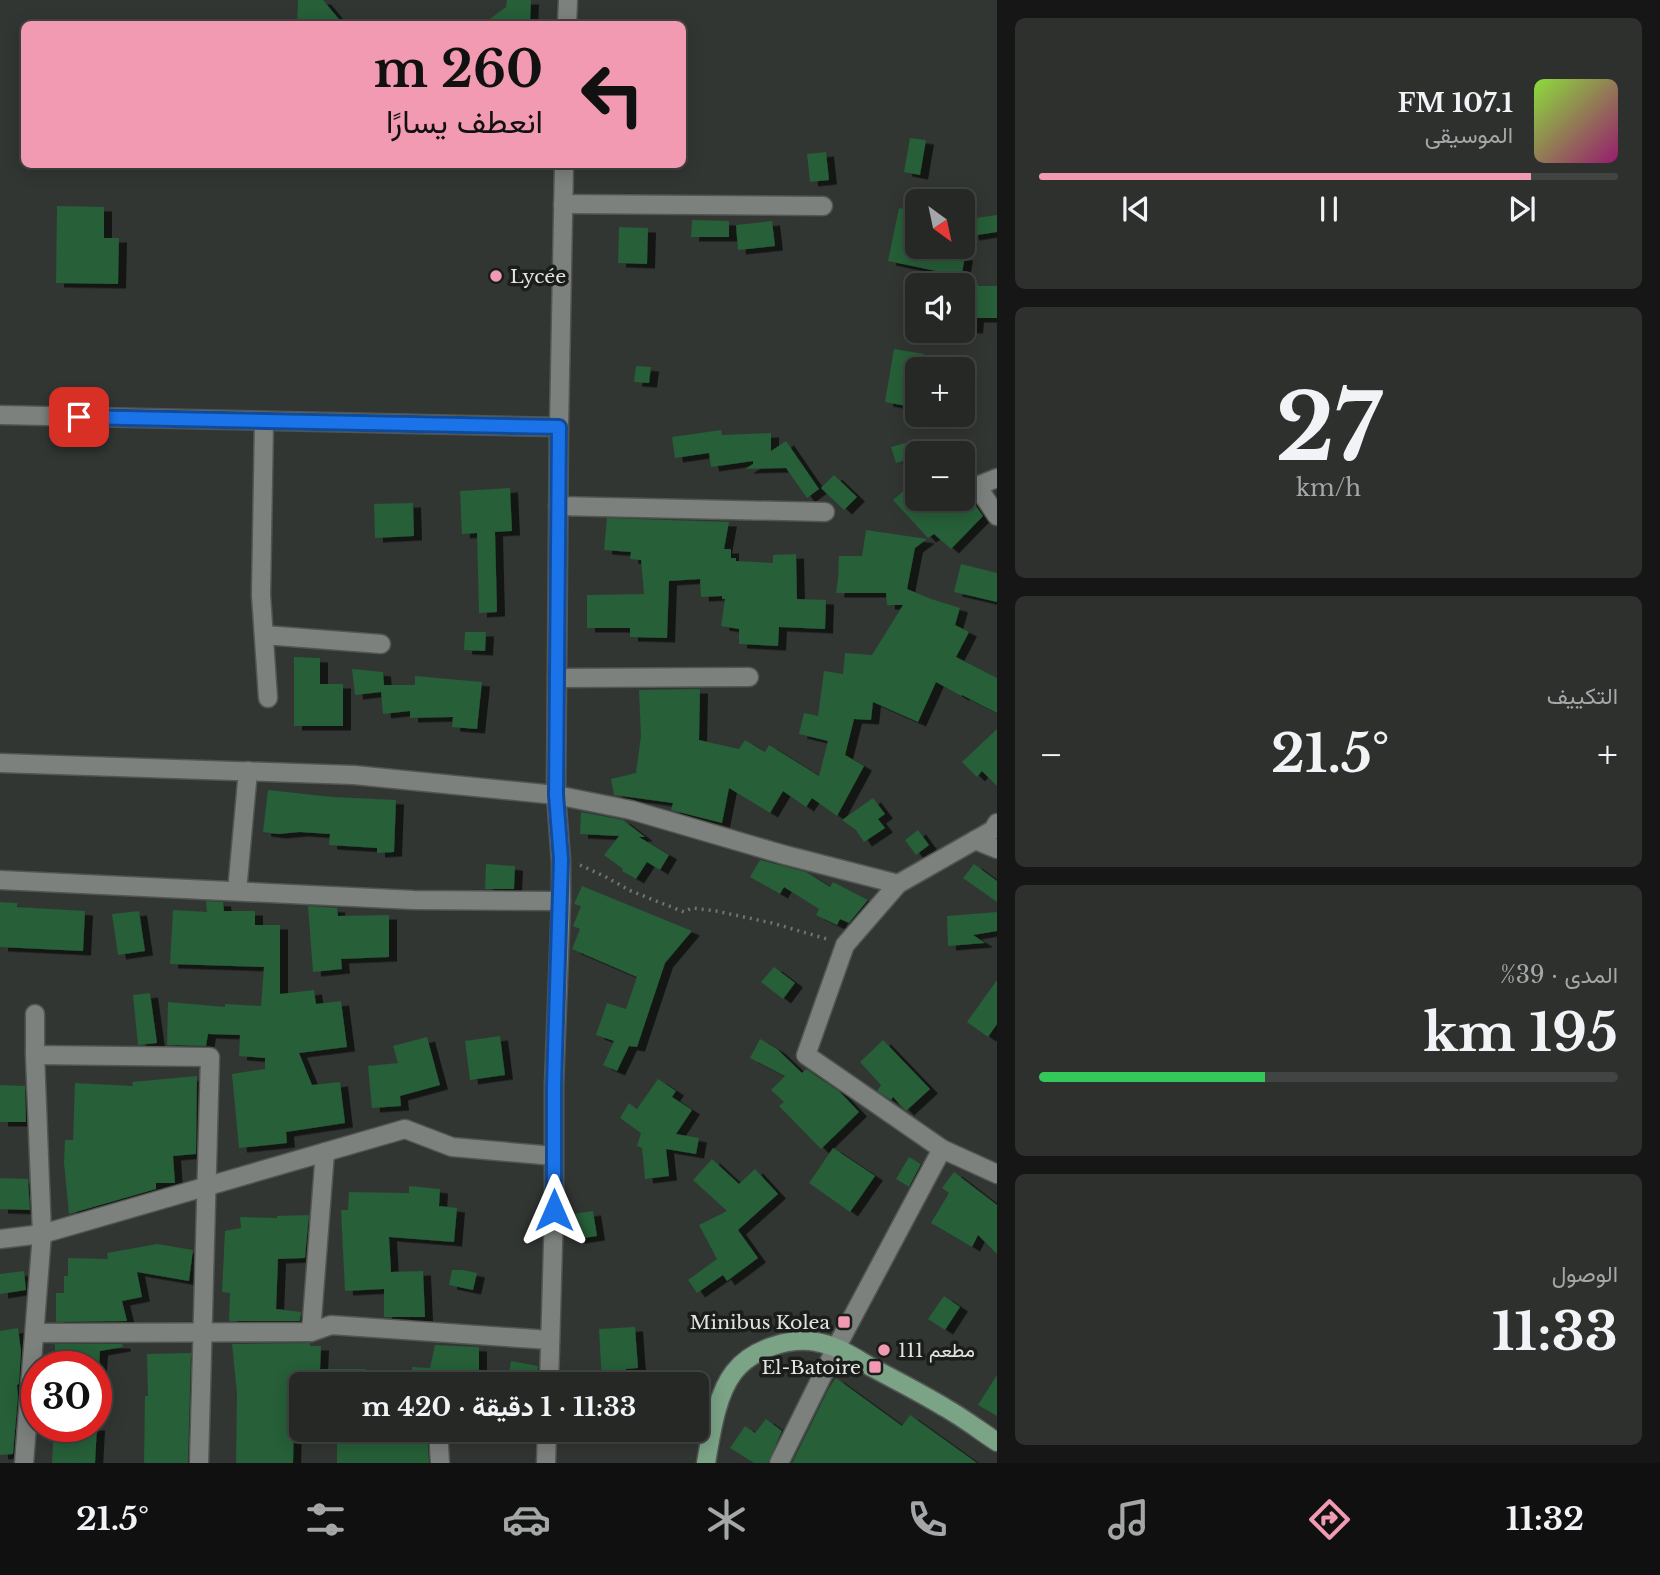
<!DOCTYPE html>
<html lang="ar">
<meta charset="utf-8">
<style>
:root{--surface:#262826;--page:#2e302e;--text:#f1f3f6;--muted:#a4a6a7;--line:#424443;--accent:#f19ab2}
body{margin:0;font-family:"Libre Baskerville",Vazirmatn,serif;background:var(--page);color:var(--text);direction:rtl;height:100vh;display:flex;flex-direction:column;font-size:26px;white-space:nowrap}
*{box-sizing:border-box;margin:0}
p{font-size:23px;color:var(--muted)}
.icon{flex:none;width:38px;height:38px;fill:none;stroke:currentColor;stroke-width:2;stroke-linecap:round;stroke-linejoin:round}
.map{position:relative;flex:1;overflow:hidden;direction:ltr}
.panel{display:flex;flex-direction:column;gap:18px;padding:18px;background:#151615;width:663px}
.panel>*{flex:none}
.banner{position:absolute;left:21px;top:21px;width:665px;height:147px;border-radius:10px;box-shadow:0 4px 18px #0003,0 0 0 2px var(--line);direction:rtl;background:#f19ab2;color:#111;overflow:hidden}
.needle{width:46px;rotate:147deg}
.controls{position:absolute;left:905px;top:189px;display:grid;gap:14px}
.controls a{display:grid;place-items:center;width:70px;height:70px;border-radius:10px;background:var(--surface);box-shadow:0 4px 18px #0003,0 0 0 2px var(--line);font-size:35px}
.speed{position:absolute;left:21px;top:1351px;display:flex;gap:14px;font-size:35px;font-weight:700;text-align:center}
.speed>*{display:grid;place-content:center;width:91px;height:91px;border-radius:50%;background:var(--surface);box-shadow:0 4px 18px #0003,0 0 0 2px var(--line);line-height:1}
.speed .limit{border:10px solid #d22;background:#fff;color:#111}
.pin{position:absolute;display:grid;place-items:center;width:60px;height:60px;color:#fff;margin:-30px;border-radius:14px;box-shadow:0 4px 10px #0006}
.me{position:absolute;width:77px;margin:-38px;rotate:0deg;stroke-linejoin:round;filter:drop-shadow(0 0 5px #0008)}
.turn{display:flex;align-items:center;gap:24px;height:147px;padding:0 28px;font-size:32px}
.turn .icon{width:91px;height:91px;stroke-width:2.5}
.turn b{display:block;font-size:49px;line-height:60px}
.big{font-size:52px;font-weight:700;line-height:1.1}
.panel .widget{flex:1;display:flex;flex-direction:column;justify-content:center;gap:10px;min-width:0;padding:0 24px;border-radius:10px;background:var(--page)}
.panel .dial{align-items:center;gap:0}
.dial b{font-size:91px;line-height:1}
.song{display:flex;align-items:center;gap:21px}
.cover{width:84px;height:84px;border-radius:10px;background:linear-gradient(135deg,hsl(90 70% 55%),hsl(320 70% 35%))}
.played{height:7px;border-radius:4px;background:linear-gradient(90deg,var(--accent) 85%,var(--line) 85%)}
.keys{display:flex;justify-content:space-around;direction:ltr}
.heat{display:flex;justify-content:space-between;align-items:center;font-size:38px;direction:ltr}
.charge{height:10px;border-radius:5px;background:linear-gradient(90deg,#34c759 39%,var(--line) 0)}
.trip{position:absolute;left:289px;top:1372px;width:420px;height:70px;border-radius:10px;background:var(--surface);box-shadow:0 4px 18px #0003,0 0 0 2px var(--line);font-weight:700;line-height:70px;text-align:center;direction:rtl}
.menu{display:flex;height:112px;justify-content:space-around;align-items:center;background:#0f100f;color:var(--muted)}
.menu .icon{width:49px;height:49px}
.menu .selected{color:var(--accent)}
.menu b{font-size:32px;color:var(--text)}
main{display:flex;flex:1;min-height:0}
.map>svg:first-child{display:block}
</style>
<main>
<section class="panel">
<div class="widget">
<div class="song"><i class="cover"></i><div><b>107.1 FM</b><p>الموسيقى</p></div></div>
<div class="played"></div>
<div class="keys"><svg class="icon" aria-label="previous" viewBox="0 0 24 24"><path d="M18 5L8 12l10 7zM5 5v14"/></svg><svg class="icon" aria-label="pause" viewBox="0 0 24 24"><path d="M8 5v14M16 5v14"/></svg><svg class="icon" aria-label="next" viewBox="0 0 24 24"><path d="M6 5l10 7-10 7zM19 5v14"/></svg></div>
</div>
<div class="widget dial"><b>27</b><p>km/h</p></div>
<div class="widget"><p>التكييف</p>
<div class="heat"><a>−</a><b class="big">21.5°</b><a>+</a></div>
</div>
<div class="widget"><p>المدى · 39%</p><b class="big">195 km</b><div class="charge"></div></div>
<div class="widget"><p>الوصول</p><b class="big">11:33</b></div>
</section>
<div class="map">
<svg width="997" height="1463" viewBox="0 0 997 1463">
<defs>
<filter id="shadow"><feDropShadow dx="8" dy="4.5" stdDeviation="0" flood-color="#0009"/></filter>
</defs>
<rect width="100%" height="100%" fill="#323633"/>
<g fill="#255e38" filter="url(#shadow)">
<polygon points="298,0 323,0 343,24 297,24"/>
<polygon points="507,0 531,0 530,24 483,24 506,7"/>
<polygon points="910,138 926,140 920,175 904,172"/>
<polygon points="826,152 829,180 810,182 807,154"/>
<polygon points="57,206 104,207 104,238 119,238 118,284 56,283"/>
<polygon points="899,208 917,212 917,247 920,247 920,249 939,248 939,252 965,256 960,285 935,285 936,271 888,261"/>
<polygon points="997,215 997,232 971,236 969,219"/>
<polygon points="692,220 729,221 729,237 691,237"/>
<polygon points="772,221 775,246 738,250 736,225"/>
<polygon points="619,227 648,228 647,264 618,263"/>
<polygon points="962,283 978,284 978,286 997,286 997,318 976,318 975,329 962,328"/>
<polygon points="894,349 924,354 921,369 917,369 917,408 885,402"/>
<polygon points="636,366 651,367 649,383 634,382"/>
<polygon points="721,430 722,435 771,433 771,451 786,441 819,489 807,498 786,468 745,469 753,464 753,461 711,467 709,453 675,458 672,437"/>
<polygon points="913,441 917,457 896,463 891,447"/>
<polygon points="834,475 857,497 844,510 821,488"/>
<polygon points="962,486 983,516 951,549 934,534 928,538 893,500 908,487 917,496 917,499 962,499"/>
<polygon points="510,488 512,531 495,532 497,612 479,613 477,533 462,534 460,491"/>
<polygon points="413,503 414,536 375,538 374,504"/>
<polygon points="607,518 729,522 724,549 731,549 731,558 736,558 736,561 773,563 773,555 796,554 797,599 826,600 825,629 779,627 778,646 739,644 739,629 721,626 725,599 722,599 722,596 701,597 700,579 669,581 667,638 630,637 630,628 587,628 587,595 644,594 641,560 630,559 631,552 604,550"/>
<polygon points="866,530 927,539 915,548 907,589 931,599 960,608 955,625 969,632 956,657 997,678 997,713 962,695 961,696 936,682 918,722 873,702 871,720 854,719 845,755 864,766 837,816 812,798 806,807 783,791 770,813 729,788 722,823 671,810 673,803 614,795 611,779 636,773 641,736 639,690 700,689 699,740 739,749 745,740 765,752 769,745 819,776 828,741 799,734 804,713 818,716 824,671 843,674 845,653 872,655 903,605 887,605 886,593 836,593 838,579 839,556 862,556"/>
<polygon points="961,564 997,573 997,602 954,592"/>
<polygon points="465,632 486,632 485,651 464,650"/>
<polygon points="294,657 320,658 320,684 343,684 343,726 294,726"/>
<polygon points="352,669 383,672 384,685 415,685 415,676 482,682 477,729 452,727 453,717 410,718 410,711 383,714 381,692 355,695"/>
<polygon points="997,729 997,786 982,771 977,777 962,762"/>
<polygon points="268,790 332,797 396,800 394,852 377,853 377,848 329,845 330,834 300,832 278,834 263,832"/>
<polygon points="873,798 885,814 878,819 885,828 864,842 856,830 842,820"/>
<polygon points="581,812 623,820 645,837 639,837 669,855 660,870 647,862 636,879 622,871 623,869 604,855 619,836 580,834"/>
<polygon points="918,830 929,845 916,855 905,840"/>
<polygon points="760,860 806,872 830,887 833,882 868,900 849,923 840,919 837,925 816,915 819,909 784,887 780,894 750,877"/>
<polygon points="486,864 515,866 514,889 485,889"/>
<polygon points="974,864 997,881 997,902 963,878"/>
<polygon points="582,886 692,931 665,963 637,1047 629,1046 617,1071 603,1065 614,1041 596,1035 607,1003 626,1009 637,977 572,949 580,929 573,926 581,906 574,904"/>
<polygon points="206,901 223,902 224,911 255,911 255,925 280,925 280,994 314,990 316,1004 341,1001 347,1047 299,1053 312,1085 340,1082 345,1123 286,1132 287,1143 239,1148 232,1074 265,1069 265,1058 239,1056 240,1035 208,1034 206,1046 167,1045 168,1002 225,1007 225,1004 261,1006 264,967 170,964 173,910 207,912"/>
<polygon points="0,902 17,903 17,907 85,911 83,951 0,947"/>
<polygon points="308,906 337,908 338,916 389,915 389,957 341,959 342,969 313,972"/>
<polygon points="139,911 145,951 118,955 112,914"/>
<polygon points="997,912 997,931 973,935 985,943 948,946 947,916"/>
<polygon points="774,967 795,983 783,999 761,982"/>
<polygon points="997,980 997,1024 988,1037 967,1022"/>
<polygon points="150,993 157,1043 138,1045 133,995"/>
<polygon points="500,1036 505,1075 470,1080 465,1041"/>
<polygon points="427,1037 440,1085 400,1096 401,1106 372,1108 368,1066 398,1063 393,1046"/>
<polygon points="760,1039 777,1049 802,1073 806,1069 839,1091 859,1112 821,1149 779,1106 784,1102 771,1090 785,1076 750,1058"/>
<polygon points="883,1040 930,1089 906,1111 893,1097 891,1100 877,1091 881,1085 860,1062"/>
<polygon points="197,1076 196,1154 173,1156 175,1183 156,1183 156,1189 69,1214 64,1163 65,1140 73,1140 75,1083 133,1086 132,1082"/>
<polygon points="658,1079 676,1091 672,1097 692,1110 676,1134 699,1138 696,1154 666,1149 669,1176 645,1179 642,1148 637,1146 641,1133 620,1118 629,1103 637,1109"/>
<polygon points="0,1085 25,1086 26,1122 0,1122"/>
<polygon points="833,1148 875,1176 850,1212 809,1183"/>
<polygon points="909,1157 921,1164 909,1187 896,1179"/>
<polygon points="712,1159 739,1184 755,1169 778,1194 738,1230 758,1258 727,1281 723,1275 697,1293 688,1280 717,1259 699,1225 727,1211 693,1180"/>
<polygon points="954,1172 997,1205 997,1254 978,1235 972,1247 931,1223 949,1193 942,1188"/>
<polygon points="0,1178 28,1179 30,1210 0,1209"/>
<polygon points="409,1186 440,1189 439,1206 457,1208 454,1242 389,1237 391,1272 423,1271 425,1317 384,1317 384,1289 345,1291 341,1210 348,1210 349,1192 409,1193"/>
<polygon points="593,1211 597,1236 577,1239 573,1214"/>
<polygon points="309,1215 305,1258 278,1259 276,1309 301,1312 300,1321 229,1321 230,1293 222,1292 225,1231 241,1228 240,1217 277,1218 277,1216"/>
<polygon points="157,1244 193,1250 189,1281 137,1272 142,1297 122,1301 127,1321 56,1322 56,1293 64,1293 64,1276 68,1276 68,1258 108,1259 107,1253"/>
<polygon points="452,1270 463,1270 477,1273 473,1290 449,1285"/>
<polygon points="24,1271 26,1290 0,1294 0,1274"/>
<polygon points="944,1296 960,1307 945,1330 928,1319"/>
<polygon points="635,1327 638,1368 626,1369 627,1384 602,1384 599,1329"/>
<polygon points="18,1328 21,1351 19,1384 17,1385 18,1396 13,1454 0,1455 0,1331"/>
<polygon points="310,1343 310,1346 321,1346 320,1369 366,1369 366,1384 301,1384 301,1387 295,1387 293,1463 236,1463 237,1393 232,1344"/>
<polygon points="55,1344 122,1344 123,1347 100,1351 99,1367 55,1367"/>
<polygon points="435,1345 479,1347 479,1382 446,1382 446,1384 412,1384 412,1367 430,1368"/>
<polygon points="191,1353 188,1463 144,1463 145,1396 148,1396 147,1354"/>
<polygon points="511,1361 538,1366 538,1384 507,1384"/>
<polygon points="997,1375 997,1416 978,1405"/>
<polygon points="836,1378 902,1426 910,1415 977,1463 792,1463 829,1388"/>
<polygon points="766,1419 782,1431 768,1463 754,1463 730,1448 745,1426 755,1433"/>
<polygon points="54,1426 97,1426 95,1463 52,1463"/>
<polygon points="337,1430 383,1430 383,1432 427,1431 429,1463 337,1463"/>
</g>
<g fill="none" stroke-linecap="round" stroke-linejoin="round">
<g stroke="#525552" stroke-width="21">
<g id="minor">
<polyline points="567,24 568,0"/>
<polyline points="563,204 823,206"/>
<polyline points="0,415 559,427"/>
<polyline points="264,421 261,595 268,698"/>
<polyline points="997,478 977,486 997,516"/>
<polyline points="558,506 825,512"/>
<polyline points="264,635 381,644"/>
<polyline points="557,678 749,677"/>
<polyline points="0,763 354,775 556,795 631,810 785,855 898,884"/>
<polyline points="997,823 993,830 898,884 845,945 806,1055 942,1149 997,1174"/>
<polyline points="975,840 997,849"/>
<polyline points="0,880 414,900 561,901"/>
<polyline points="237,891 248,771"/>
<polyline points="35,1055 210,1057 199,1463"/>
<polyline points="0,1239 42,1234 405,1129 452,1147 554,1156"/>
<polyline points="311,1332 325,1152"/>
<polyline points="35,1333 311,1332 331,1325 550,1340"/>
<polyline points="549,1384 554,1210 554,1085 561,901 561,861 556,795 559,427 564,164"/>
<polyline points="438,1430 440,1463"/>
<polyline points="24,1463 42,1234 35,1055 35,1014"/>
<polyline points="546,1463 547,1430"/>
<polyline points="779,1463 836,1348 942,1149"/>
</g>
</g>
<g stroke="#525552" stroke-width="21">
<path id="major" d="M706,1463C711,1435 716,1395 734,1372C751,1350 788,1337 816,1342C837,1345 855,1358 873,1368C897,1381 921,1393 944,1407C962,1417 979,1430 997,1442"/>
</g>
<polyline stroke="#717471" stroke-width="3.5" stroke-dasharray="2 5" stroke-linecap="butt" points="580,865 604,876 631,891 684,912 692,908 716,911 772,923 827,939"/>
<use href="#minor" stroke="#7d817e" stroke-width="18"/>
<use href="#major" stroke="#7ba386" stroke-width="18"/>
</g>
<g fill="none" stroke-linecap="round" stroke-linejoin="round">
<g stroke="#114b97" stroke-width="18">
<polyline id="route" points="79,417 559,427 556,795 561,860 554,1085 554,1210"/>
</g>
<use href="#route" stroke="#1a73e8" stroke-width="12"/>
</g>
<g fill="#f19ab2" stroke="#1b1d1b" stroke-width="2.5">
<circle cx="496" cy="276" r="7"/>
<rect x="837" y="1315" width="14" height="14" rx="3.5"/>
<circle cx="884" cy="1350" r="7"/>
<rect x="868" y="1360" width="14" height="14" rx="3.5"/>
</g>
<g text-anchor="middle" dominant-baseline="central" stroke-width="7" stroke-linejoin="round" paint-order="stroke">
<g font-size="19" fill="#e2e4e2" stroke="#1b1d1b" text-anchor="start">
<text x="510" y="276">Lycée</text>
<text x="830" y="1322" text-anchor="end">Minibus Kolea</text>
<text x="898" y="1350">مطعم 111</text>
<text x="861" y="1367" text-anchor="end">El-Batoire</text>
</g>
</g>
</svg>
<div class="controls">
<a><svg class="needle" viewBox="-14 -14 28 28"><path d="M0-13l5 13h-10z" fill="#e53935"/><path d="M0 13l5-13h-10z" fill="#a4a6a7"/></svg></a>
<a><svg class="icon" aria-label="sound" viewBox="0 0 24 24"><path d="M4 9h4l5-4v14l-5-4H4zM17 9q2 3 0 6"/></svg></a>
<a>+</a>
<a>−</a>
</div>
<div class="speed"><div class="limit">30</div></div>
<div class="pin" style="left:79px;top:417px;background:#d93025"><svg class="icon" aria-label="arrive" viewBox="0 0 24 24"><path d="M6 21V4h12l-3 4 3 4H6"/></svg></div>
<svg class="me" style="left:554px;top:1210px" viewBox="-20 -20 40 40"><path d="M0-17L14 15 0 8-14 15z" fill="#1a73e8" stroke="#fff" stroke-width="4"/></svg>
<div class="trip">11:33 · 1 دقيقة · 420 m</div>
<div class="banner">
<div class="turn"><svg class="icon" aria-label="left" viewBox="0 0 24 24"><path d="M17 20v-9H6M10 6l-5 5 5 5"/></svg><div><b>260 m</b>انعطف يسارًا</div></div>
</div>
</div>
</main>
<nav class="menu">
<b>11:32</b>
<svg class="icon selected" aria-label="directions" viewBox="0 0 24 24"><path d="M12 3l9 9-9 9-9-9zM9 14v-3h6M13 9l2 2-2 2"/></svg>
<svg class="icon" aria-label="music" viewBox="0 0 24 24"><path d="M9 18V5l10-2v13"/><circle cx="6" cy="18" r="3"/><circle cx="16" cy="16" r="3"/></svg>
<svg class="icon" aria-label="phone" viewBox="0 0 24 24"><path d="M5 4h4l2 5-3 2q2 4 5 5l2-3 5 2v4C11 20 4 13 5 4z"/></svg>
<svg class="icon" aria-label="climate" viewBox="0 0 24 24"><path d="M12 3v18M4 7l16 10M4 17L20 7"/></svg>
<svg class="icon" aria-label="car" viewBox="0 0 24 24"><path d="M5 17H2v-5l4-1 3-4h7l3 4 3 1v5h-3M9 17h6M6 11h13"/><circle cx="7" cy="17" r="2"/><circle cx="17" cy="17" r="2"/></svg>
<svg class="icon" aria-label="filters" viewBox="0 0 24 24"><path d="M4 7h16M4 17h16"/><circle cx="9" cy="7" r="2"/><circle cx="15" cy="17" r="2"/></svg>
<b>21.5°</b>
</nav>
